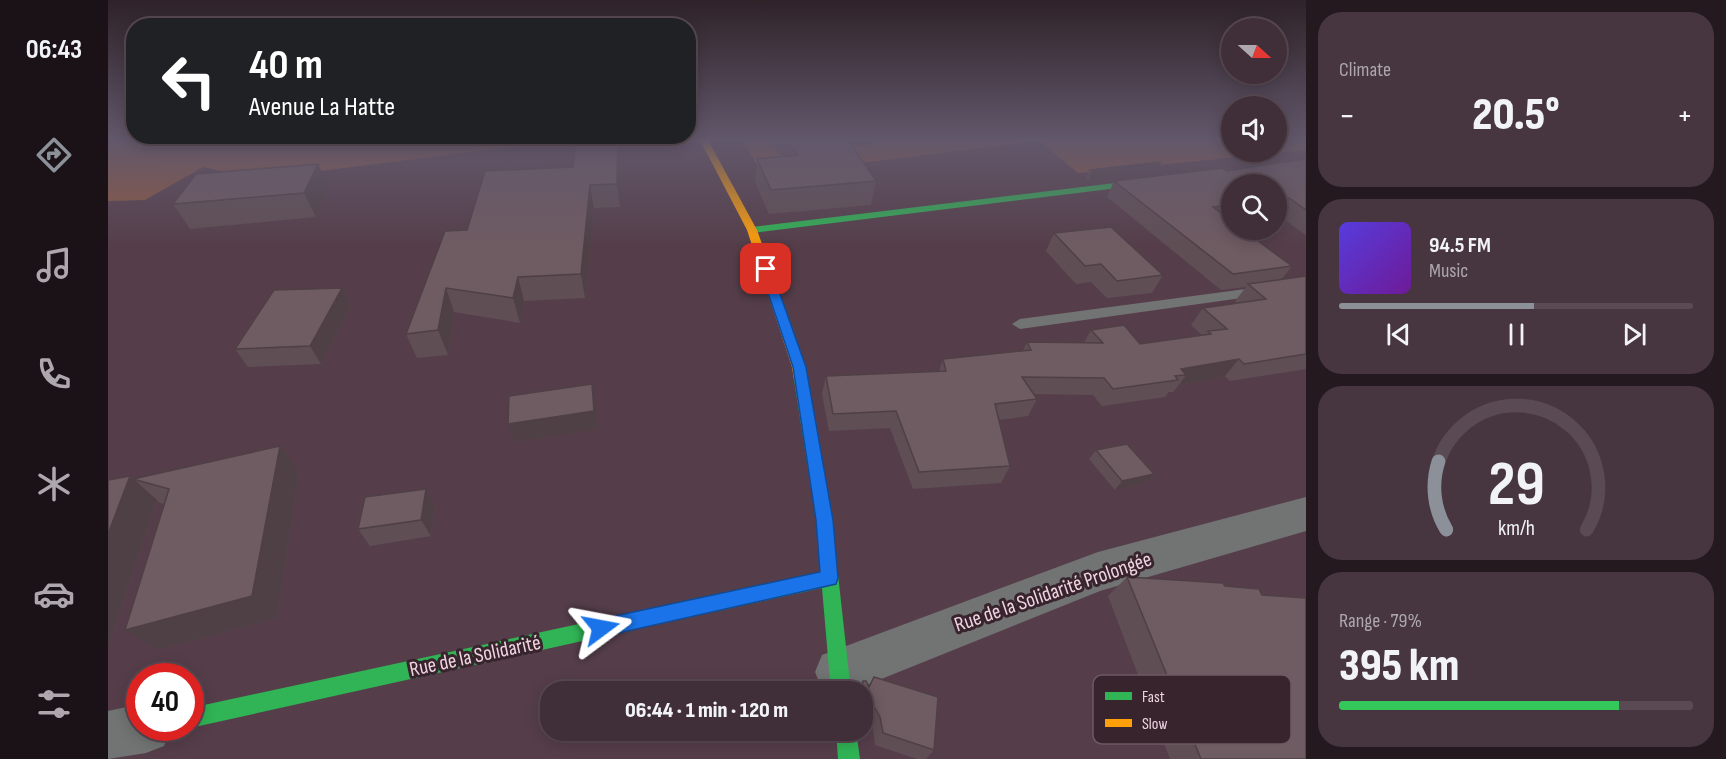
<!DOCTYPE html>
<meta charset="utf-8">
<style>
:root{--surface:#402e38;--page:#473640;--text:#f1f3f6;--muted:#aea8ae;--line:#594a53;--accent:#8c9099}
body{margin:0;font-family:"Sofia Sans Condensed",sans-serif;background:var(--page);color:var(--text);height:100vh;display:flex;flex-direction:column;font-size:22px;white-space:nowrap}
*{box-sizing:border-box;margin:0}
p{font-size:20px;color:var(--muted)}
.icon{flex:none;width:33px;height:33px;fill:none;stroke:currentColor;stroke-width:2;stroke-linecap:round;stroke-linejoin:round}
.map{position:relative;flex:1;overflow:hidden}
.drawer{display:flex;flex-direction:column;gap:12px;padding:12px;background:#23191f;width:420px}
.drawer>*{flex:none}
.hud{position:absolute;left:18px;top:18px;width:570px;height:126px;border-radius:24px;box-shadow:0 3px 15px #0003,0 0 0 2px var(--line);background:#202124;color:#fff;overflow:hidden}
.needle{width:39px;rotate:111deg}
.tools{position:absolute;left:1113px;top:18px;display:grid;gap:12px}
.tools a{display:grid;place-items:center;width:66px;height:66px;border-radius:50%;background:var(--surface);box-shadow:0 3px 15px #0003,0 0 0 2px var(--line);font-size:30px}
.speed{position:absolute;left:18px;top:663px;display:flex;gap:12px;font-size:30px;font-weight:700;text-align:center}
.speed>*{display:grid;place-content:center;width:78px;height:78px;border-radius:50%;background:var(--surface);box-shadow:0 3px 15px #0003,0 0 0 2px var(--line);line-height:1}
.speed .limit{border:9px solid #d22;background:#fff;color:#111}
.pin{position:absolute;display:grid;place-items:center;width:51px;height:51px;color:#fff;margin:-26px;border-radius:12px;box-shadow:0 3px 9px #0006}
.me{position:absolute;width:66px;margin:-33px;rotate:77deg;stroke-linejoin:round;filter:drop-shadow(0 0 4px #0008)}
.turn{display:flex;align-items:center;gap:21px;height:126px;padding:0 24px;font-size:27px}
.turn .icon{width:78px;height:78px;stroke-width:2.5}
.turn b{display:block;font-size:42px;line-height:51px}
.big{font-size:45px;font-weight:800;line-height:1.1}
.drawer .tile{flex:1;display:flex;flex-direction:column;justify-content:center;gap:9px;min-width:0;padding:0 21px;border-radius:24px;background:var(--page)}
.drawer .dial{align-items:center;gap:0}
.dial svg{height:156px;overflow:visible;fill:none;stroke:var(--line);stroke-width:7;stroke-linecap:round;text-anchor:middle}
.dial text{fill:var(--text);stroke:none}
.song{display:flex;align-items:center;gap:18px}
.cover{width:72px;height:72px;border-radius:9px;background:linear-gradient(135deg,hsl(250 70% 55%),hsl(280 70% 35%))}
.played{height:6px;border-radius:3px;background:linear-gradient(90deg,var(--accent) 55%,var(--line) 55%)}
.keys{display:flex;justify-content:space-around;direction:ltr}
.heat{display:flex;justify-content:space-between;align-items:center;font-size:33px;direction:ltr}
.charge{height:9px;border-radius:4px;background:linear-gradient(90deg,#34c759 79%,var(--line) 0)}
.trip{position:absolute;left:432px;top:681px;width:333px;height:60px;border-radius:24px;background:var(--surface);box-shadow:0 3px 15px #0003,0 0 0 2px var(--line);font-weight:800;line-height:60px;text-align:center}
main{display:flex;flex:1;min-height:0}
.menu{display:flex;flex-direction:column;width:108px;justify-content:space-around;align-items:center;background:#1a1216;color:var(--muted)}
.menu .icon{width:42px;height:42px}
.menu .active{color:var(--accent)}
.menu b{font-size:27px;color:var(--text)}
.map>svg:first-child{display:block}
</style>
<main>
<nav class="menu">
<b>06:43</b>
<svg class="icon active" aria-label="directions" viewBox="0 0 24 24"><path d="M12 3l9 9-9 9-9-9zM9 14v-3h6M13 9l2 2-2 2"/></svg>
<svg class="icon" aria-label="music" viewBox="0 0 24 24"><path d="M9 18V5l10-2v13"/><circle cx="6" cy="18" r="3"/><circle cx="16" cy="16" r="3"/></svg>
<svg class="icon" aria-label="phone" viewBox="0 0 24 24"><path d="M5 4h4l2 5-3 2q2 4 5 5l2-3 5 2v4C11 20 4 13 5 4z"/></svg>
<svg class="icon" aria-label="climate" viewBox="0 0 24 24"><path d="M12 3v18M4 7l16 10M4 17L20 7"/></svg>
<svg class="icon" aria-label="car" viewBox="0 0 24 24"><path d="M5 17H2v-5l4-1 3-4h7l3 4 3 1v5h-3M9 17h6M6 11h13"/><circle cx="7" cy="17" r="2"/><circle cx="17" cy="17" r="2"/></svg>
<svg class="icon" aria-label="filters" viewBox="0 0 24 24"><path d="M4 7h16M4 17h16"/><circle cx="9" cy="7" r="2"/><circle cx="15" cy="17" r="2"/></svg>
</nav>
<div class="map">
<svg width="1198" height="759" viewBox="0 0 1198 759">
<rect width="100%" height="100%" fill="#553e4a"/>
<g fill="#8f5940">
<polygon points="0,140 419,140 420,145 149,179 95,167 37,200 0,201"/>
<polygon points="634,140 1123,140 1124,152 1168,152 1169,140 1198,140 1198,150 970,173 931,141 655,175"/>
</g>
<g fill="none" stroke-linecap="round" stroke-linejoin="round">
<polygon fill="#727474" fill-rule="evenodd" points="1198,281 1198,289 912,329 904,324 912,319"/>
<g fill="#727474" fill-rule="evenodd">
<polygon points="1198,497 1198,531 992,591 741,692 721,692 714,689 707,672 714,655 990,552"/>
<polygon points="32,704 32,728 63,728 56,746 38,753 0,759 0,711"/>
</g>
<g fill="#30b455" fill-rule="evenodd">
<polygon points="1048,178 1053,181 1051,183 644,233 639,230 644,227"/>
<polygon points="693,375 700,380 724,520 743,692 723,692 714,588 82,728 80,728 82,728 82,708 712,572 708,520 686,380"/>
<polygon points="728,730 748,730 752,759 730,759"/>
</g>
<polygon fill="#ff9f0a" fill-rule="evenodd" points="592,140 600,140 649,230 698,367 700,380 698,383 693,385 686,380 684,367 639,230"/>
</g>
<g fill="#5f4e54">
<polygon points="662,140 782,140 782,141 745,147 768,181 763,205 661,214 647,182 649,159 673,157"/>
<polygon points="1198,159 1198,235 1168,214 1168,184 1124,184 1124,220 1122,220 1184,266 1173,280 1198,276 1198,369 1122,381 1117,376 1071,385 1065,392 1061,392 1057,397 994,406 985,395 926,394 929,399 920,416 891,420 902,466 893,483 805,489 782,428 721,431 714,394 718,376 831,371 835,359 915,351 919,342 976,343 983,330 1032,344 1094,335 1083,325 1095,308 1129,303 1127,301 1138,287 1113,290 999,197 1006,181 1119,171"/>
<polygon points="512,162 512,207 486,208 477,298 416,301 412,323 346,312 340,355 309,358 298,334 359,230 465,167"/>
<polygon points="1053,162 1048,171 980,180 978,178 982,170"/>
<polygon points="210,164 221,187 208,217 82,229 65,204"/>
<polygon points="946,233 1055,275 1044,293 999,298 983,282 968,284 938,251"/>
<polygon points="243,305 213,364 140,367 127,349"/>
<polygon points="172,446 191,471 169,618 49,650 56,504 52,503 49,500 0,647 22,476 26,479"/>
<polygon points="988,450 1038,483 1007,490 981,459"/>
<polygon points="318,489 327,506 323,536 262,546 250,529"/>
<polygon points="1019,577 1198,759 1062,759 1000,596"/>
<polygon points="755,681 826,750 818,759 809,759 767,745 765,729 758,716 754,723 754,692 750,692"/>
</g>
<g fill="#4e4045">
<polygon points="510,140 512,162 512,207 509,184"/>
<polygon points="729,140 782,140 782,141 728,150"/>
<polygon points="1053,162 1048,171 980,180 984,171"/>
<polygon points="210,164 221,187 208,217 196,193"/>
<polygon points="482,185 486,208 477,298 473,274"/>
<polygon points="410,277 416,301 412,323 405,298"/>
<polygon points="234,288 243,305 213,364 202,346"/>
<polygon points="338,288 346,312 340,355 330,330"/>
<polygon points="1131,359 1117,376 1071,385 1078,375 1073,369"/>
<polygon points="484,384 487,402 490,429 406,442 400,424"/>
<polygon points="172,446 191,471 169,618 49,650 17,630"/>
<polygon points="1046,474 1038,483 1007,490 1014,481"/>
<polygon points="22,476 49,500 0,647 0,534"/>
<polygon points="318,489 327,506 323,536 313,520"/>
</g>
<g fill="#6f5b62" stroke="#4e4045" stroke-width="1.5">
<polygon points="510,140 509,184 482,185 473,274 410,277 405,298 338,288 330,330 298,334 337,231 359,230 377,171 465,167 468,142"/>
<polygon points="679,140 740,140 768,181 663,190 649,159 690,155"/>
<polygon points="1198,159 1198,210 1181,198 1168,200 1168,184 1124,184 1124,205 1105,207 1124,221 1124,230 1135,230 1184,266 1125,274 1006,181 1114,168 1119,171 1174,162"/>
<polygon points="1053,162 984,171 982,170"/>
<polygon points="210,164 196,193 65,204 88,174"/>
<polygon points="1003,227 1055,275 1009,281 993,264 977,266 946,233"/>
<polygon points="1198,276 1198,354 1136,364 1131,359 1073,369 1078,375 1067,376 1070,380 1005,389 996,378 914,377 929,399 887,404 902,466 811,472 788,411 725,414 718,376 838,371 835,359 923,350 919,342 995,343 983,330 1016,325 1032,344 1103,334 1100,331 1119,329 1095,308 1158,299 1140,284"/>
<polygon points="234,288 202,346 127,349 166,290"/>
<polygon points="484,384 486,411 400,424 401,396"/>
<polygon points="1019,444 1046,474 1014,481 988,450"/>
<polygon points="172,446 144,596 17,630 61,489 25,479"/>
<polygon points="22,476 0,534 0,480"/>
<polygon points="318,489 313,520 250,529 257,497"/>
<polygon points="1019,577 1115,583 1117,586 1151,589 1154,595 1198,598 1198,759 1093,759"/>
<polygon points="766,677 830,697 826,750 775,733 772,717 761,697 758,699 758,716 754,716 754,692 755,681 758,681 761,687"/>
</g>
<linearGradient id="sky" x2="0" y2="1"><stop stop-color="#2f2229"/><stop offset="0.57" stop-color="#62586b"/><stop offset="1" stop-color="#62586b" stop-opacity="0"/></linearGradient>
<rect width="1198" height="246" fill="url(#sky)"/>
<polygon fill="#1a73e8" stroke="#114b97" stroke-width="1.5" points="658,265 663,269 698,367 725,520 730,578 728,584 493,637 487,634 484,628 487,621 493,619 712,572 708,520 685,367 652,269"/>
<g text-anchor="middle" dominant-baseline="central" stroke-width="6" stroke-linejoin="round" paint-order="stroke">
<g font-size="21" fill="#f0d5e1" stroke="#37242d">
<text transform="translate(945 592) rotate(-19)">Rue de la Solidarité Prolongée</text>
<text transform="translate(367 656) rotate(-12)">Rue de la Solidarité</text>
</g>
</g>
<rect x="985" y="675" width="198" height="69" rx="9" fill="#37242d" stroke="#6e5963" stroke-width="1.5"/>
<rect x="997" y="692" width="27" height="8" fill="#30b455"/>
<rect x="997" y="719" width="27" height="8" fill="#ff9f0a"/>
<g font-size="16" fill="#f0d5e1">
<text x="1034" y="702">Fast</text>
<text x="1034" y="729">Slow</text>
</g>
</svg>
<div class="tools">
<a><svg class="needle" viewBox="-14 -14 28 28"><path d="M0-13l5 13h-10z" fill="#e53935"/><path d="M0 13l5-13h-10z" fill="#aea8ae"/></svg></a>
<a><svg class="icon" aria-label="sound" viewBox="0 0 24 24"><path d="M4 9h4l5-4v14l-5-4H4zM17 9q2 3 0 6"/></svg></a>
<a><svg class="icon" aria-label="search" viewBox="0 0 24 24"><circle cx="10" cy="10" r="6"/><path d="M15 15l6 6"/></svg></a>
</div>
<div class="speed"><div class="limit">40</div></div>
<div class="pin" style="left:658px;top:269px;background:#d93025"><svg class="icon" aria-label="arrive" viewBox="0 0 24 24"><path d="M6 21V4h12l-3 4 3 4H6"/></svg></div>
<svg class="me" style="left:493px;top:628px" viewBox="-20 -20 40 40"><path d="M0-17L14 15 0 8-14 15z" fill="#1a73e8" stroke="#fff" stroke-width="4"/></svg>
<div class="trip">06:44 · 1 min · 120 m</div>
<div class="hud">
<div class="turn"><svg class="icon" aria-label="left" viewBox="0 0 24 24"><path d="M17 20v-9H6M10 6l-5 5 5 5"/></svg><div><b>40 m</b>Avenue La Hatte</div></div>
</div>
</div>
<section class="drawer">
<div class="tile"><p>Climate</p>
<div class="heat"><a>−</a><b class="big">20.5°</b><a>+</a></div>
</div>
<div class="tile">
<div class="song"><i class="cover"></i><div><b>94.5 FM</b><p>Music</p></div></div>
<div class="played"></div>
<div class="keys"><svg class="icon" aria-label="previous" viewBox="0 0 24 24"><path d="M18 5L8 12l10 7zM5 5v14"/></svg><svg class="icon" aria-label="pause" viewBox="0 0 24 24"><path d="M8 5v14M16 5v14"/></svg><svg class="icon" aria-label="next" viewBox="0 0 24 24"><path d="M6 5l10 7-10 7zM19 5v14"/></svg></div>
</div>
<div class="tile dial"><svg viewBox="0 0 100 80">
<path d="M14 69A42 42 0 1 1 86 69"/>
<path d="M14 69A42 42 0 0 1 10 34" stroke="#8c9099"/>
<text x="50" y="56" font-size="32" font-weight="700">29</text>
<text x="50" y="72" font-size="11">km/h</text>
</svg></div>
<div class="tile"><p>Range · 79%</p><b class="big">395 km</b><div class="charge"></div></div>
</section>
</main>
